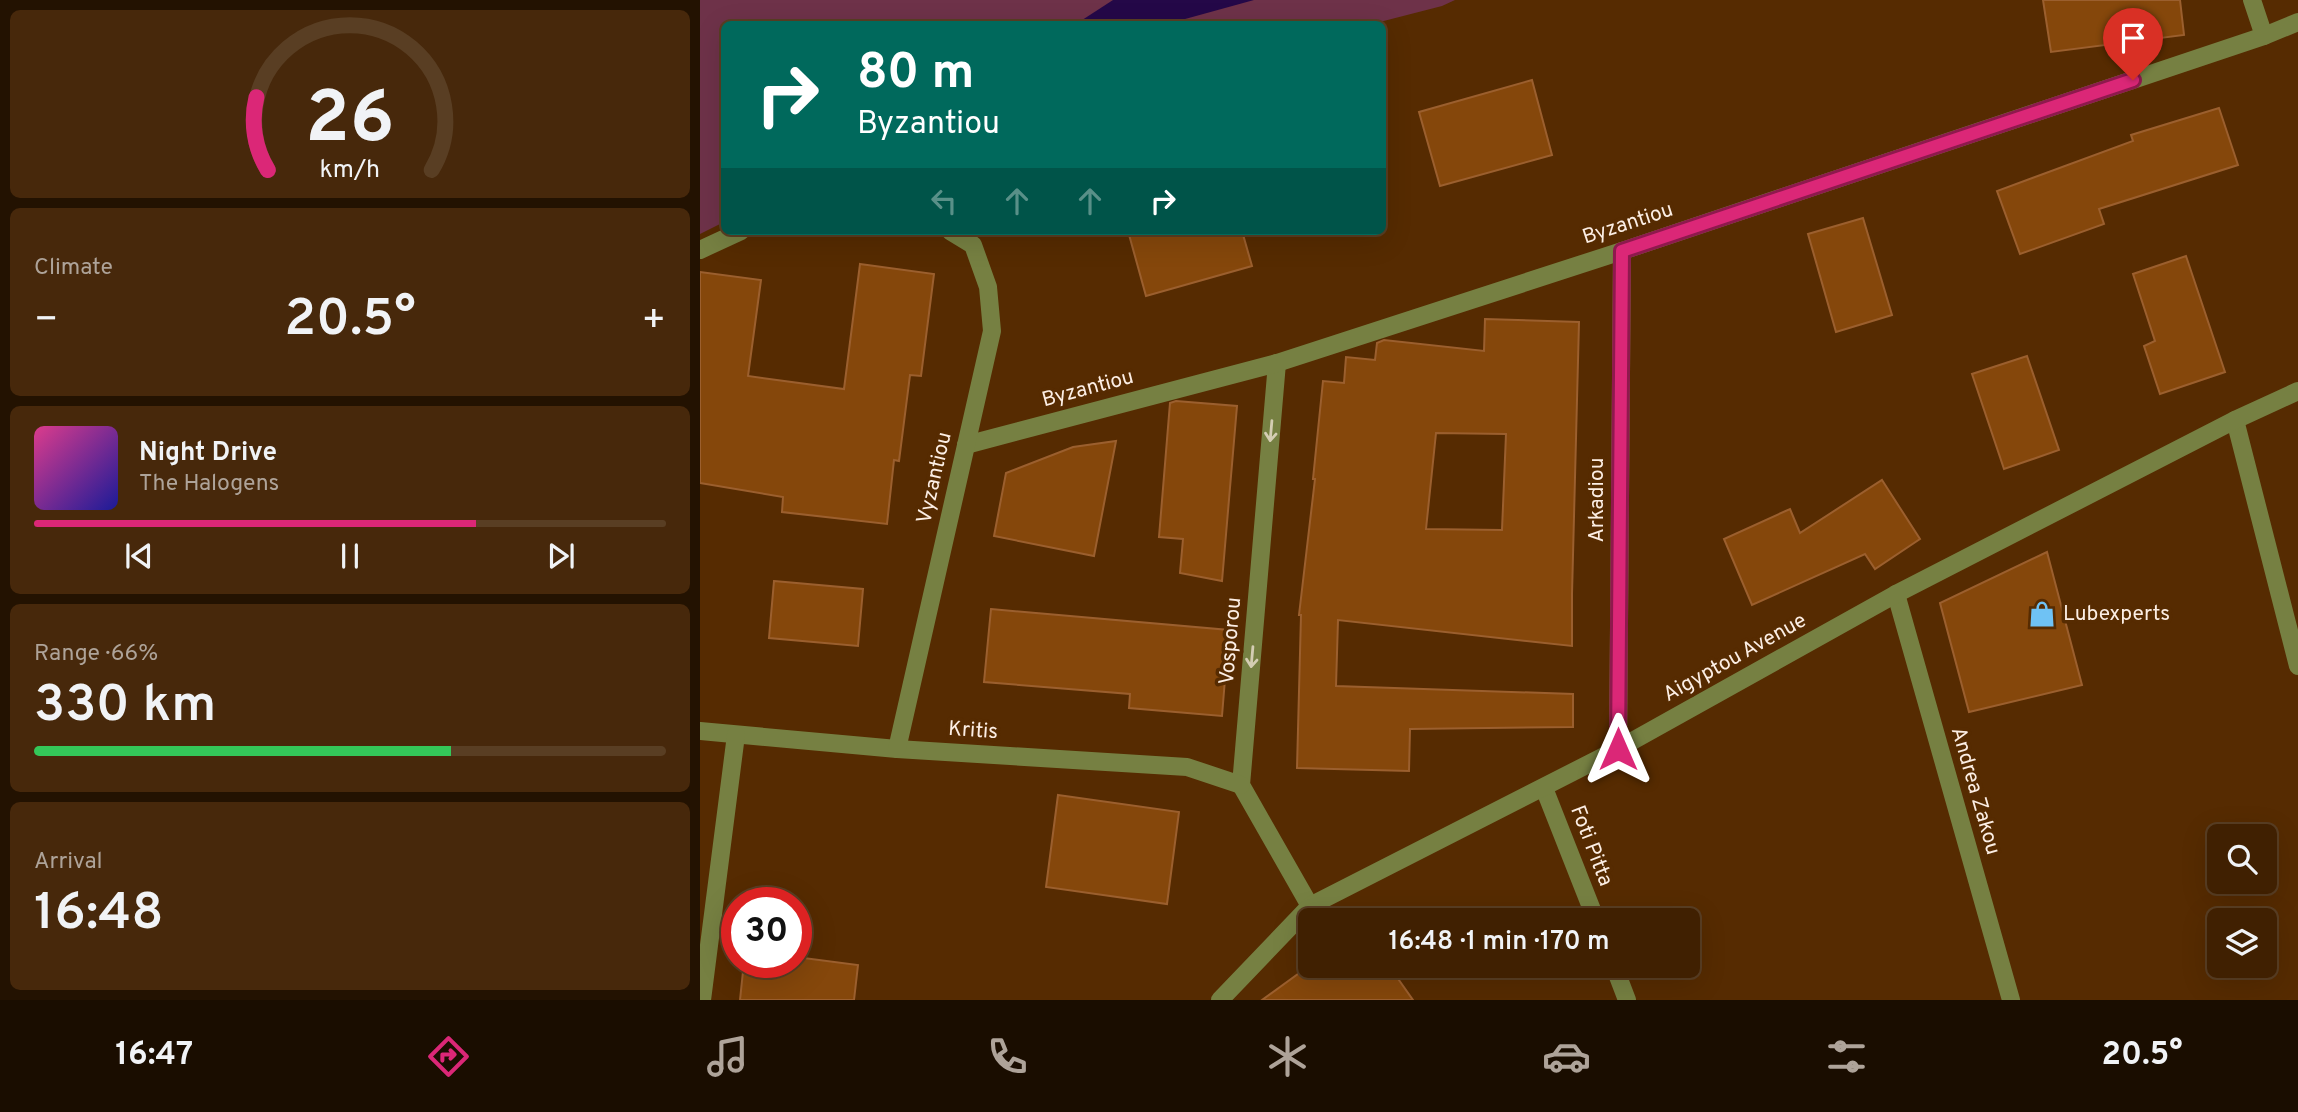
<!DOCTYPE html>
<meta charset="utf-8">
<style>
:root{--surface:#402001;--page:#47280b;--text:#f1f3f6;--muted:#aea399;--line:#593e23;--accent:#db2777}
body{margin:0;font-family:Overpass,sans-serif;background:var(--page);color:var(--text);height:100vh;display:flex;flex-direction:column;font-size:26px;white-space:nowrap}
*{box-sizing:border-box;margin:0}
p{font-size:23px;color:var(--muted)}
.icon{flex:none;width:38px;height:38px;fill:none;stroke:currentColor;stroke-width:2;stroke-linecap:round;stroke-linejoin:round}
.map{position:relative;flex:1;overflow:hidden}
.panel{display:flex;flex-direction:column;gap:10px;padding:10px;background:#231201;width:700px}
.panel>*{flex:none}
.top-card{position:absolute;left:21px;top:21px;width:665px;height:214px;border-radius:10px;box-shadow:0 7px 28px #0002,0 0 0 2px var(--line);background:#00695c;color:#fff;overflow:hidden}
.controls{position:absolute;left:1507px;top:824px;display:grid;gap:14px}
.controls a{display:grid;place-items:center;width:70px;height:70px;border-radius:10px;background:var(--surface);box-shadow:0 7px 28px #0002,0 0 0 2px var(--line);font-size:35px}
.speed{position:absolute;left:21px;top:887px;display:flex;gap:14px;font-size:35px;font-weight:700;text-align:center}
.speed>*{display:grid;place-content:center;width:91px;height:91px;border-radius:50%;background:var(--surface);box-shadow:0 7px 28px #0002,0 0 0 2px var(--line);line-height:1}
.speed .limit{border:10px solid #d22;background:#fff;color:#111}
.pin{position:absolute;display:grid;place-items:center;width:60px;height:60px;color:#fff;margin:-72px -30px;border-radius:50% 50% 50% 0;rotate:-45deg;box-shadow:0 0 7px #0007}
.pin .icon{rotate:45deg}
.me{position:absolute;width:77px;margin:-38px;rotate:0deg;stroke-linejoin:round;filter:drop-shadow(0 0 5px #0008)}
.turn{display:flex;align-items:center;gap:24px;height:147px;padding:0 21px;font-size:32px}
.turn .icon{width:91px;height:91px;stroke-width:2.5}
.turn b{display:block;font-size:49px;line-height:60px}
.lanes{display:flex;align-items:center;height:66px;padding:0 21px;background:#0003;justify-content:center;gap:35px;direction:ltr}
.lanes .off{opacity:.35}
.big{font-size:52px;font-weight:600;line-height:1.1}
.panel .widget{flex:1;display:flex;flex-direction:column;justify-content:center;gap:10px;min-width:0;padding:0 24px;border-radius:10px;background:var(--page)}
.panel .dial{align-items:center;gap:0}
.dial svg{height:182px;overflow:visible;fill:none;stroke:var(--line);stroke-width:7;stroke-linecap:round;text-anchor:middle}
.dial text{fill:var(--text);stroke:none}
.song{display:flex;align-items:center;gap:21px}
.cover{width:84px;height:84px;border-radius:10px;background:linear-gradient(135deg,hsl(330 70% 55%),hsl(240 70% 35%))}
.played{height:7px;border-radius:4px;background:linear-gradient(90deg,var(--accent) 70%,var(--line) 70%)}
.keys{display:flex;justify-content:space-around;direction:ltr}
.heat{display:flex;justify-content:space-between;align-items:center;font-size:38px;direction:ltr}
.charge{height:10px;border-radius:5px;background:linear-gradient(90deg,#34c759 66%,var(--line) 0)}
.trip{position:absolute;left:598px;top:908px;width:402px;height:70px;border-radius:10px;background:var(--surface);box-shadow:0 7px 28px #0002,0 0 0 2px var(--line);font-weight:600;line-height:70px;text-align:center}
.tabs{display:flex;height:112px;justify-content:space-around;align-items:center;background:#1a0d00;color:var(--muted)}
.tabs .icon{width:49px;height:49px}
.tabs .active{color:var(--accent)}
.tabs b{font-size:32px;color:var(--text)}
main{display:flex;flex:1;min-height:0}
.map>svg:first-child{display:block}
</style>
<main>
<section class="panel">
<div class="widget dial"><svg viewBox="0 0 100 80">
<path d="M14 69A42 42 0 1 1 86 69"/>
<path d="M14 69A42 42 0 0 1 9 37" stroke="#db2777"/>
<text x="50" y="56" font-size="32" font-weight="700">26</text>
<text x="50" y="72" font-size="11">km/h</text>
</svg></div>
<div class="widget"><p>Climate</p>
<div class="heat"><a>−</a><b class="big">20.5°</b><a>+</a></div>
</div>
<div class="widget">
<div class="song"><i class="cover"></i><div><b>Night Drive</b><p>The Halogens</p></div></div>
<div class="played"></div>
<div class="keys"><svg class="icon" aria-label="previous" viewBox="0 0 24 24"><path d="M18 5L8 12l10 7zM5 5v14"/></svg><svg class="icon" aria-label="pause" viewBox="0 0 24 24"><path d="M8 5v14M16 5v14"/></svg><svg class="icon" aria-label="next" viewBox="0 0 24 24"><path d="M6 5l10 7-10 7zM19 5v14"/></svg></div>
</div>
<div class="widget"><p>Range · 66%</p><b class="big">330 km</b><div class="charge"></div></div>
<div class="widget"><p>Arrival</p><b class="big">16:48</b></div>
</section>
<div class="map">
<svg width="1598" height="1000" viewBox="0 0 1598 1000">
<rect width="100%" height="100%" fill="#562b01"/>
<polygon fill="#6e3249" points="0,0 755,0 742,6 672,24 24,24 24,222 0,234"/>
<polygon fill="#240848" points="413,0 554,0 467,24 376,24"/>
<g fill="#85470b" stroke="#9b5f2e" stroke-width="2" fill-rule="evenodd">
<polygon points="1343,0 1480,0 1484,35 1351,52"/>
<polygon points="832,80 852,155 740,186 719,112"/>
<polygon points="1519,108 1538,165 1399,209 1404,224 1320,254 1297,191 1433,141 1431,135"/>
<polygon points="1163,218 1192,315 1136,332 1108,234"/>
<polygon points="428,231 542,231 552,266 446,296"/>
<polygon points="1486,256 1525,372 1460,394 1444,346 1455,341 1433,274"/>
<polygon points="160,264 234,274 221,376 210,375 199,461 194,460 187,524 82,512 83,497 0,483 0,272 61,280 48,376 144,389"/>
<path d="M785,319L879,322L872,594V646L638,620L636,686L873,694V727L710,729L709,771L597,768L601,615H599L615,479H613L623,381L644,383L646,357L675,360L677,343L684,340L784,351ZM736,433L806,434L802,530L726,529Z"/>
<polygon points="1327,356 1359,450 1304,469 1272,374"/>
<polygon points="476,401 537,406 522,581 480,573 483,539 459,537 470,403"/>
<polygon points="416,441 394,556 294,536 306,473 373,447"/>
<polygon points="1182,480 1220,539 1175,569 1165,554 1052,605 1024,539 1090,509 1100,533"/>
<polygon points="1347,552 1382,685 1269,712 1240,603"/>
<polygon points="74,581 163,589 158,646 69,638"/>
<polygon points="291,609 529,630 522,716 429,708 430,694 284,682"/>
<polygon points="358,795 479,812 467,904 346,887"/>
<polygon points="96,957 158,965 154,1000 40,1000 44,962 96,962"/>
<polygon points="609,966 689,966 713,1000 562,1000"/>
</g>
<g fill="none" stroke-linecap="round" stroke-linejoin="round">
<g stroke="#768042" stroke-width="18">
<polyline points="1552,0 1564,36"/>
<polyline points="0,250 41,231"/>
<polyline points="577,363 541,785 610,906"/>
<polyline points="1535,420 1598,666"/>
<polyline points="266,445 577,363 922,251 1564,36 1598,22"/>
<polyline points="1196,594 1311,1000"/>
<polyline points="0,731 197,749 487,767 541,785"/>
<polyline points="197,749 292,331 288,287 273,245 250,231"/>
<polyline points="918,749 922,251"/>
<polyline points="844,788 896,920"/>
<polyline points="914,966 927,1000"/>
<polyline points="2,1000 36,735"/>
<polyline points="520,1000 610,906 918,749 1196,594 1535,420 1598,391"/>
</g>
</g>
<defs><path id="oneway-shaft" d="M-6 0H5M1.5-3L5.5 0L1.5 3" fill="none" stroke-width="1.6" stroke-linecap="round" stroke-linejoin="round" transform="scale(1.75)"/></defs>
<g stroke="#d4cdb3">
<use href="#oneway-shaft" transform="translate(571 431) rotate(95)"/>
<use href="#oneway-shaft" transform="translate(552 657) rotate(95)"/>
</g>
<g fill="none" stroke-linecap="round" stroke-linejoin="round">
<g stroke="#8e194d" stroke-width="18">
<polyline id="route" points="918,749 922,251 1433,80"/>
</g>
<use href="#route" stroke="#db2777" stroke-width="12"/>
</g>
<defs>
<g id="shop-bare" transform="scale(2.1)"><path d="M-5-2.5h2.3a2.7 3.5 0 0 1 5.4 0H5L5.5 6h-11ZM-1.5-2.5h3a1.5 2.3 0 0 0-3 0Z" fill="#6fc2f4" stroke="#562b01" stroke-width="2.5" paint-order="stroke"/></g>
</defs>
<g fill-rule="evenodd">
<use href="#shop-bare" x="1342" y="614"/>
</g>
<g text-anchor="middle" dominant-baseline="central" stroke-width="7" stroke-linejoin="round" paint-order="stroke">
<g font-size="21" fill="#fceee4" stroke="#562b01">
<text transform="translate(928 224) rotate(-18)">Byzantiou</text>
<text transform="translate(388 389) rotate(-15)">Byzantiou</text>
<text transform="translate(235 478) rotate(-77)">Vyzantiou</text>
<text transform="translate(897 500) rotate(-90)">Arkadiou</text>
<text transform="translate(531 641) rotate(-85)">Vosporou</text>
<text transform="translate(1035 658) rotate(-29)">Aigyptou Avenue</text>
<text transform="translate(273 731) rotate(4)">Kritis</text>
<text transform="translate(1275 791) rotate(74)">Andrea Zakou</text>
<text transform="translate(891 846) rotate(69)">Foti Pitta</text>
</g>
<g font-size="21" fill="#fceee4" stroke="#562b01" text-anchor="start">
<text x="1363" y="614">Lubexperts</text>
</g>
</g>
</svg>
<div class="controls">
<a><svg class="icon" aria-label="search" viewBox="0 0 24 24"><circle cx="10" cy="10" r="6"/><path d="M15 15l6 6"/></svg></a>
<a><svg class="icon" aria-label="layers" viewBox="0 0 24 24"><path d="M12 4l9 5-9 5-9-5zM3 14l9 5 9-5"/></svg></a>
</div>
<div class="speed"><div class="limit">30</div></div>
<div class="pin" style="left:1433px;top:80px;background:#d93025"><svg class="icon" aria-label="arrive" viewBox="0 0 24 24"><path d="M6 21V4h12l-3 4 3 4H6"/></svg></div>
<svg class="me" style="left:918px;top:749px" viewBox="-20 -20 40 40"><path d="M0-17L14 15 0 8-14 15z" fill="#db2777" stroke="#fff" stroke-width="4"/></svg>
<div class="trip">16:48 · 1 min · 170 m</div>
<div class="top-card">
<div class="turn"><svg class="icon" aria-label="right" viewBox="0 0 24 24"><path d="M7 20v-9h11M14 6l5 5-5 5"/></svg><div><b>80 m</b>Byzantiou</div></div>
<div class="lanes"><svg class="icon off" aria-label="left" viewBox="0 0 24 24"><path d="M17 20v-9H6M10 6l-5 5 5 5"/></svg><svg class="icon off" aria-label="ahead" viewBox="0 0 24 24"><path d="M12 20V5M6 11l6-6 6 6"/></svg><svg class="icon off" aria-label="ahead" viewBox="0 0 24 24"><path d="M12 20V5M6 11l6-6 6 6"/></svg><svg class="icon" aria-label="right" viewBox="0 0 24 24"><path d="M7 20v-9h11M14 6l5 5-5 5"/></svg></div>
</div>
</div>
</main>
<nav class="tabs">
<b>16:47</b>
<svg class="icon active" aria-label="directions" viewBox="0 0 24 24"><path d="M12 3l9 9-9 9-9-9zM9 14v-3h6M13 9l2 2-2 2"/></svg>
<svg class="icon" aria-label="music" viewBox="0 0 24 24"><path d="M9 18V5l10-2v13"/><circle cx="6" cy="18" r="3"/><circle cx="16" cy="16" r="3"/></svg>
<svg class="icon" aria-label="phone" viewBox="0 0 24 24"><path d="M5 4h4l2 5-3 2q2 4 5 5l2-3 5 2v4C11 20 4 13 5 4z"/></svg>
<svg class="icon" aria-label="climate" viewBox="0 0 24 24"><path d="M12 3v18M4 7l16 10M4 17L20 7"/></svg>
<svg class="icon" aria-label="car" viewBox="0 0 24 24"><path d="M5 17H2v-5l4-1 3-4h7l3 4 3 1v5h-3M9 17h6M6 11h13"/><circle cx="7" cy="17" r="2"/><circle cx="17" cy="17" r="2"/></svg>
<svg class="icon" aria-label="filters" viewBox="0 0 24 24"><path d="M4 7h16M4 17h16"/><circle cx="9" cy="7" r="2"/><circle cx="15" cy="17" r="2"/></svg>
<b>20.5°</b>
</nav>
